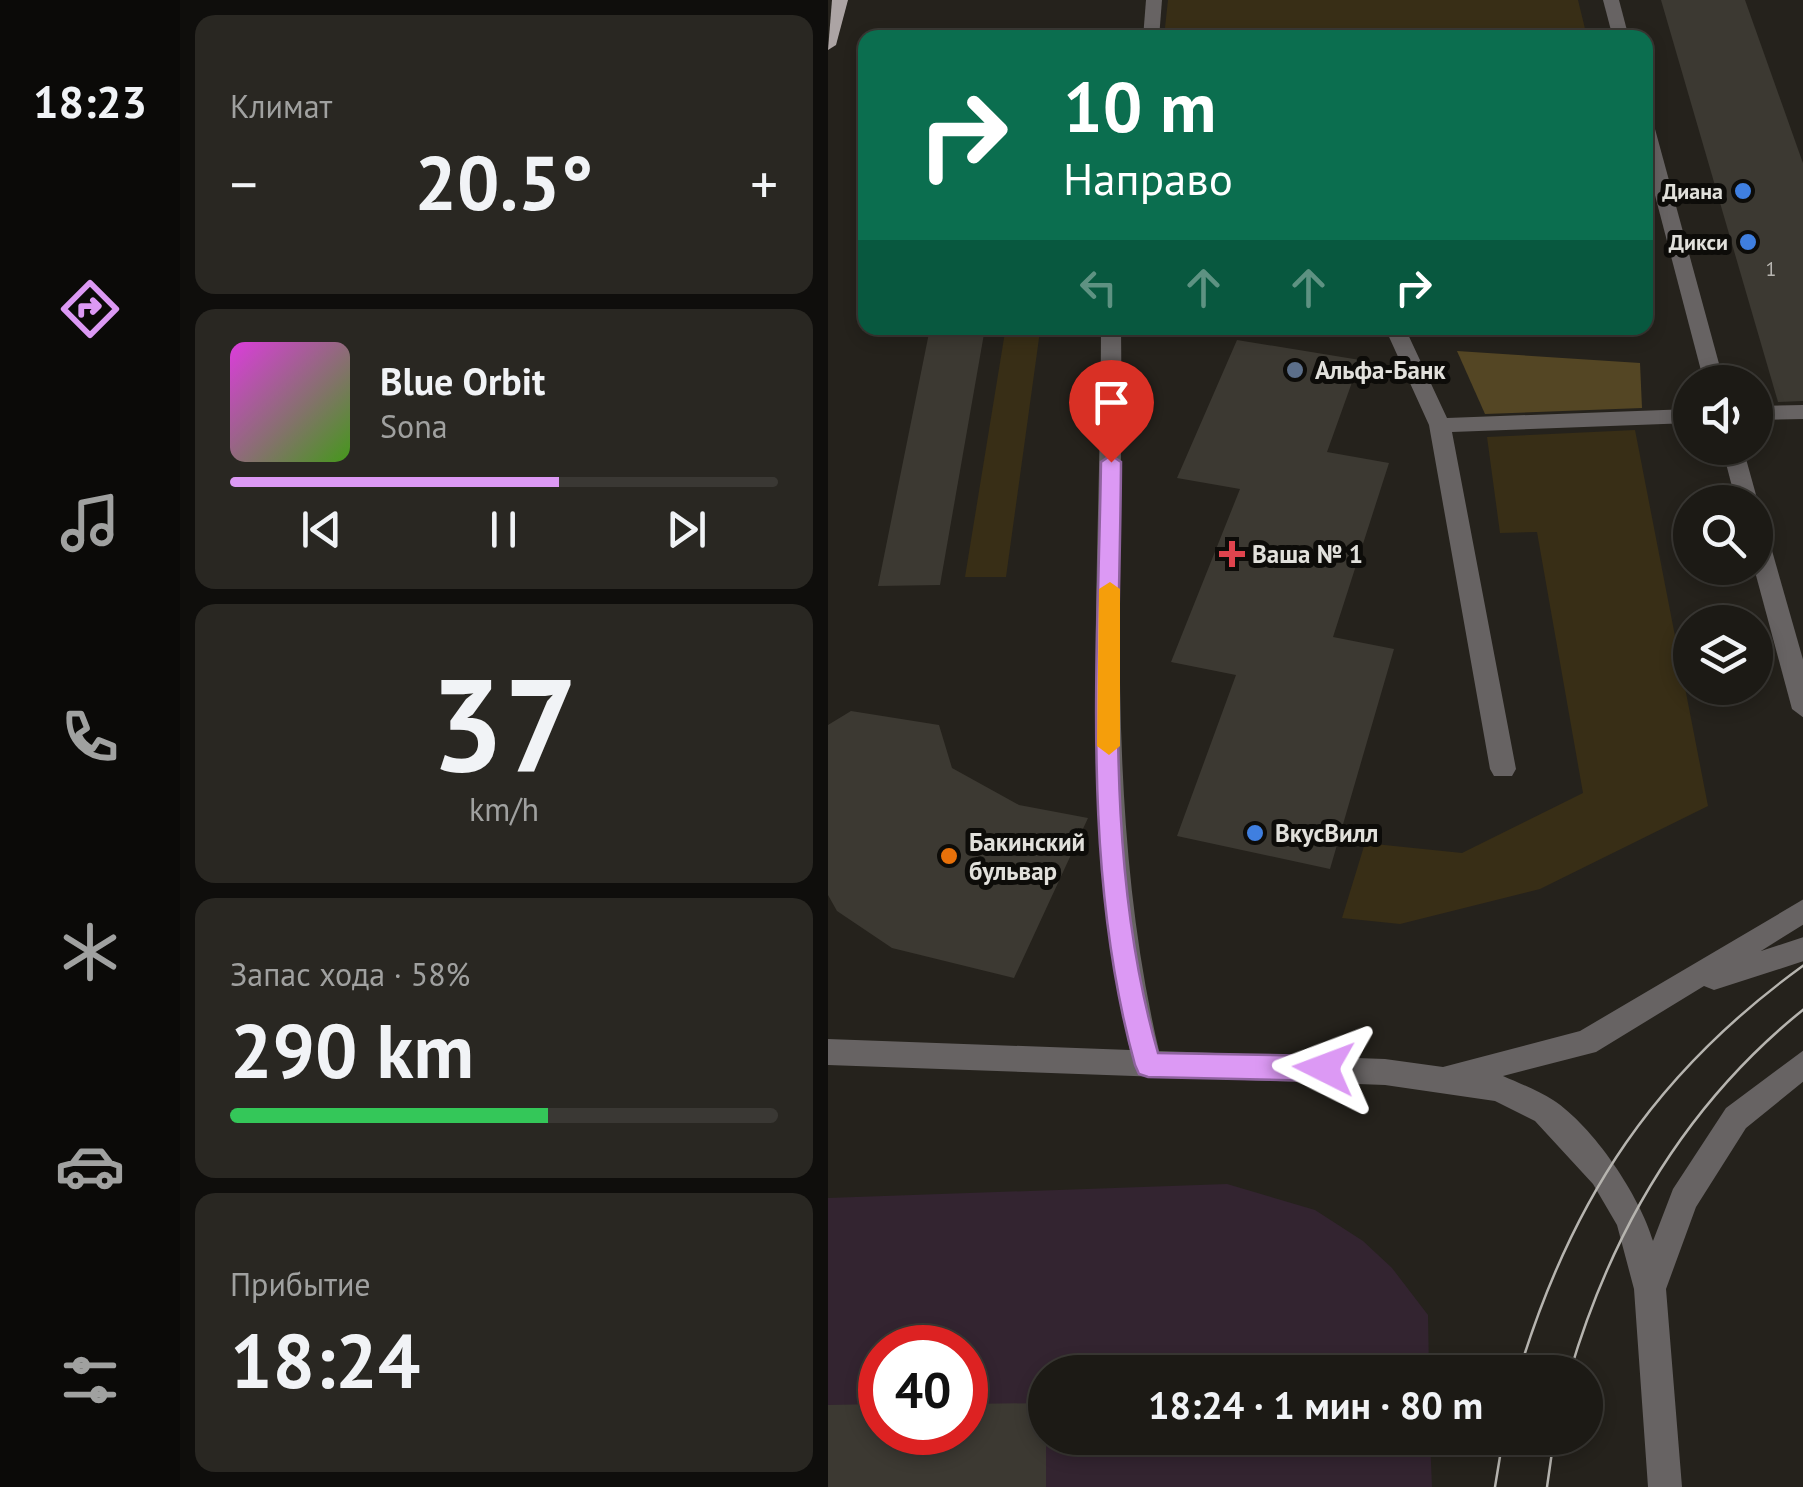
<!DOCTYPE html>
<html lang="ru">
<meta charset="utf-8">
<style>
:root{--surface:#1c1a15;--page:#292722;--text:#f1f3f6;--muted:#a0a1a0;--line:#3a3834;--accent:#dc99f4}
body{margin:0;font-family:"PT Sans",sans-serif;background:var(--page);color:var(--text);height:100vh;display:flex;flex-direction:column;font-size:38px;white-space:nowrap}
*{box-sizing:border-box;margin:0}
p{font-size:32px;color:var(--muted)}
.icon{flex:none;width:55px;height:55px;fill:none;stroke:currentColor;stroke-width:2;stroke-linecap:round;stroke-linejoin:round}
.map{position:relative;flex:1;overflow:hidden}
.drawer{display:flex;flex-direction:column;gap:15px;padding:15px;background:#0f0e0c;width:648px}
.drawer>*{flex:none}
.hud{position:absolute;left:30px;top:30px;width:795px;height:305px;border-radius:20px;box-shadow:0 5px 15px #0003,0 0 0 2px var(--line);background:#0b6e4f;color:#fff;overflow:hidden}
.controls{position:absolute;left:845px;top:365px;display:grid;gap:20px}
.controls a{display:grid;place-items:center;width:100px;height:100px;border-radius:50%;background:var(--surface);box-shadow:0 5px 15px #0003,0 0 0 2px var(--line);font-size:50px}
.speed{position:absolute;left:30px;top:1325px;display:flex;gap:20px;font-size:50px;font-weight:700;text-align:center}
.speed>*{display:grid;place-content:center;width:130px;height:130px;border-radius:50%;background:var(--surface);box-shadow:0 5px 15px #0003,0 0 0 2px var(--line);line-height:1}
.speed .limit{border:15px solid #d22;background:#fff;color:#111}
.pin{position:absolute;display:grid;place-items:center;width:85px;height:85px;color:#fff;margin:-102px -42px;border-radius:50% 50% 50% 0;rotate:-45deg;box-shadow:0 0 10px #0007}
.pin .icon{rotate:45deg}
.me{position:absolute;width:110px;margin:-55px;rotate:273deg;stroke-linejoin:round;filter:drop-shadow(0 0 8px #0008)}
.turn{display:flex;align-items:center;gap:35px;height:210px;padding:0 40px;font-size:45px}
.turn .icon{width:130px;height:130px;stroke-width:2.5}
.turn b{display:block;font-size:70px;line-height:85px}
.lanes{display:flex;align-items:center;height:95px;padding:0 40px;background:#0003;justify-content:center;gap:50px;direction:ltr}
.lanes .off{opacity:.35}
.big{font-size:75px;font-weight:700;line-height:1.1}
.drawer .tile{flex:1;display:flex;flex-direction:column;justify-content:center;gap:15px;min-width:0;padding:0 35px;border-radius:20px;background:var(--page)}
.drawer .dial{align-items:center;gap:0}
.dial b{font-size:130px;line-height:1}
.song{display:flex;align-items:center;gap:30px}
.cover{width:120px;height:120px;border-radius:15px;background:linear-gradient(135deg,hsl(300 70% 55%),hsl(100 70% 35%))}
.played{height:10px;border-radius:5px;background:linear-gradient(90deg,var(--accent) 60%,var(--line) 60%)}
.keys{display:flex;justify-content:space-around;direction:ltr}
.heat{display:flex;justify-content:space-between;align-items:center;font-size:55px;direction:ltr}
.charge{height:15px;border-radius:8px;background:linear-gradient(90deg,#34c759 58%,var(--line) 0)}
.trip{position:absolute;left:200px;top:1355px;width:575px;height:100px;border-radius:50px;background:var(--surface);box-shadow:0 5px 15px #0003,0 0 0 2px var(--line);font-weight:700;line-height:100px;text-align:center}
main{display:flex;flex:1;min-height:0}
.tab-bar{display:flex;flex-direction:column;width:180px;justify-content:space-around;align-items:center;background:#0b0a08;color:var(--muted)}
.tab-bar .icon{width:70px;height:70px}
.tab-bar .selected{color:var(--accent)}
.tab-bar b{font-size:45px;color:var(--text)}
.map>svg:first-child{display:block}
</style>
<main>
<nav class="tab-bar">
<b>18:23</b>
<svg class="icon selected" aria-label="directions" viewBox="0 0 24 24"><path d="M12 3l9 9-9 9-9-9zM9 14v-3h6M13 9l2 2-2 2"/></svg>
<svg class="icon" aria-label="music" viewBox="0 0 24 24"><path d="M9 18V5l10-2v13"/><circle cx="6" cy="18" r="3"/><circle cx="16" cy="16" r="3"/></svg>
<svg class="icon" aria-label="phone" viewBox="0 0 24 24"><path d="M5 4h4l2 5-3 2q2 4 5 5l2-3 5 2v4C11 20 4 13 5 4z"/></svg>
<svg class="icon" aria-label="climate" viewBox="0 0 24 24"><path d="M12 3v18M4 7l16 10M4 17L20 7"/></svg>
<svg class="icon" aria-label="car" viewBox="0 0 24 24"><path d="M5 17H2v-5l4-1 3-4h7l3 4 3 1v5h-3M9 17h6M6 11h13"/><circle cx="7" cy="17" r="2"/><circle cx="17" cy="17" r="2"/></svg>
<svg class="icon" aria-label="filters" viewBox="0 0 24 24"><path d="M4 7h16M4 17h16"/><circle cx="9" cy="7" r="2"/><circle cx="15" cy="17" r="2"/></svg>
</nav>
<section class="drawer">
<div class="tile"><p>Климат</p>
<div class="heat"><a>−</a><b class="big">20.5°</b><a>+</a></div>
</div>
<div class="tile">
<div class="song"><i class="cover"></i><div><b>Blue Orbit</b><p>Sona</p></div></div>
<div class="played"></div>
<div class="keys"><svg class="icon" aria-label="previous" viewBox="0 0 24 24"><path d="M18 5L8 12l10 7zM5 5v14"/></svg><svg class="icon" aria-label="pause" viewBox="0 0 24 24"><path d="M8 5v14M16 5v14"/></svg><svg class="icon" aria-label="next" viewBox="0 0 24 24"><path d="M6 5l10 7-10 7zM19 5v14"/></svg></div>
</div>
<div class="tile dial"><b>37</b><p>km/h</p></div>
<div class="tile"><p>Запас хода · 58%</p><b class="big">290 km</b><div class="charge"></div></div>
<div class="tile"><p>Прибытие</p><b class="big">18:24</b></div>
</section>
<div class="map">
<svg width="976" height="1487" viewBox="0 0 976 1487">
<rect width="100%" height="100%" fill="#25221c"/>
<path fill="#332430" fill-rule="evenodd" d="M399,1184L487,1210L535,1241L564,1268L600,1315L601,1372H218V1438H602L604,1487H0V1198ZM52,1348H138V1432H52Z"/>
<g fill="#382e16">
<polygon points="340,0 750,0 759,37 336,37"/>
<polygon points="212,331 178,577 137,577 177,332"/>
<polygon points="807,430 880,806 712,889 572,924 514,918 537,843 634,853 755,793 709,532 672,533 659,437"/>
</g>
<polygon fill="#544624" points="629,351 812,363 814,408 657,414"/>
<g fill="#3c3932">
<polygon points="833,0 917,0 976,166 976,401 950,402"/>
<polygon points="102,328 157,328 112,585 50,586"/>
<polygon points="409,340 532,360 499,452 561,463 505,637 566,649 502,869 349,836 408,675 343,662 412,489 349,478"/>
<polygon points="23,711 111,725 124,768 191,805 260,818 186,978 64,948 9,911 0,895 0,725"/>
<polygon points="218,1403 218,1487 0,1487 0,1405 52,1404 52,1432 138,1432 138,1404"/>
</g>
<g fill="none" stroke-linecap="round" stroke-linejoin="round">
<g fill="#676363" fill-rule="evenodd">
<polygon points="318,0 334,0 331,38 315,38"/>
<polygon points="775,0 791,0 801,38 785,38"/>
<polygon points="818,124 827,129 896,382 876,382 818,161"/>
<path d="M273,328H293C296,570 275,812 331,1051L557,1059L615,1067L752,1031L976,899V924L933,951L976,937V961L886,990L876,986L768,1052L675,1076C691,1083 711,1091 725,1100C765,1126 812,1196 825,1241L845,1189L898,1108L976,1050V1081L918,1128L868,1207L838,1289L854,1487H820L806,1289L789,1225L765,1184L707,1121L667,1101L557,1085L0,1065V1039L302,1050C249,811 273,570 273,328Z"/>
<polygon points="557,328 577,328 619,418 862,409 862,423 624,432 688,769 684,776 666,776 662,769 601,425"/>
<polygon points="976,405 976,419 928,420 928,406"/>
<polygon points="894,448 915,448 930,502 928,506 928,502 908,502"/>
<polygon points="928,525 939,533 976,663 976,718 964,709 926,568"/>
</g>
<polygon fill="#aca4a4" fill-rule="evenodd" points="4,0 20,0 8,45 0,50"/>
<g stroke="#b6b4af" stroke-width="2.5">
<path d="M691,1372C744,1197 828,1072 976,965"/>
<path d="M742,1372C784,1230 859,1103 976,1009"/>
<polyline points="667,1487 675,1438"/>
<polyline points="719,1487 726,1438"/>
</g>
</g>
<path fill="#dc99f4" stroke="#8f639f" stroke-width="2.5" d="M283,455L293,462C292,658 275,863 330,1053L496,1056L505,1060L509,1068L505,1077L496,1081L320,1077L311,1074L307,1065C253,870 270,663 273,462Z"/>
<polygon fill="#f59e0b" points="282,582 292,589 292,746 281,755 269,746 271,589"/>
<g fill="#3f7fe0" stroke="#0d0c09" stroke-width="4">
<circle cx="915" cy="191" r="10"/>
<circle cx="920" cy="242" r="10"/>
<circle cx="427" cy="833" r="10"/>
</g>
<circle fill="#5c6f8a" stroke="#0d0c09" stroke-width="4" cx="467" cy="370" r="10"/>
<path fill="#e0444e" stroke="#0d0c09" stroke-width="4" d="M399 539h10v10h10v10h-10v10h-10v-10h-10v-10h10z"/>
<circle fill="#e8710a" stroke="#0d0c09" stroke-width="4" cx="121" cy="856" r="10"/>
<g text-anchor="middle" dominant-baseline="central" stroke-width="10" stroke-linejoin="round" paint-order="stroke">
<g font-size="20" fill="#b8b6b1">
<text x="943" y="269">1</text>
</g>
<g font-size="22" font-weight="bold" fill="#e1e0db" stroke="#0d0c09" text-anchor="end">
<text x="895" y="191">Диана</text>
<text x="900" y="242">Дикси</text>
</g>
<g font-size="25" font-weight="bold" fill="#e1e0db" stroke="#0d0c09" text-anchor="start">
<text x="487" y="370">Альфа-Банк</text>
<text x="424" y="554">Ваша № 1</text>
<text x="447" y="833">ВкусВилл</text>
<text x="141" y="842">Бакинский<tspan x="141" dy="29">бульвар</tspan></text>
</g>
</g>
</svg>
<div class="controls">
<a><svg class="icon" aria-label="sound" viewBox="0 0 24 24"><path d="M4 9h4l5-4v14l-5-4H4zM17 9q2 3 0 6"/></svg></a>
<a><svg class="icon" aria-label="search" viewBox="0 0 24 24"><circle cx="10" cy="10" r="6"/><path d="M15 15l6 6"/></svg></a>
<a><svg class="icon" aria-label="layers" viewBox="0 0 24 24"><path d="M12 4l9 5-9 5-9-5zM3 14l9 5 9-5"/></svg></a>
</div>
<div class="speed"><div class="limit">40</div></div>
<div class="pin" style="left:283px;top:462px;background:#d93025"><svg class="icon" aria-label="arrive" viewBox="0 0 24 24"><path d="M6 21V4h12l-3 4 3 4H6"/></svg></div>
<svg class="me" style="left:496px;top:1068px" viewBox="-20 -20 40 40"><path d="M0-17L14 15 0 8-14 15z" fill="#dc99f4" stroke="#fff" stroke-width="4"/></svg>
<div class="trip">18:24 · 1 мин · 80 m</div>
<div class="hud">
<div class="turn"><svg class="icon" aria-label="right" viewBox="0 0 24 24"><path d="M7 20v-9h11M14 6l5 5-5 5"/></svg><div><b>10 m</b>Направо</div></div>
<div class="lanes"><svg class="icon off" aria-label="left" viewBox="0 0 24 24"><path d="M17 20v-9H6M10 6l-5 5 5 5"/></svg><svg class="icon off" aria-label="ahead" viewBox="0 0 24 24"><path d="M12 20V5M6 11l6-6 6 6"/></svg><svg class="icon off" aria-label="ahead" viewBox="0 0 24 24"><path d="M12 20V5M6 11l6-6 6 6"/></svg><svg class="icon" aria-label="right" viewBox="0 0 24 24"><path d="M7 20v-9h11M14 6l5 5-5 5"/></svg></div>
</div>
</div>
</main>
